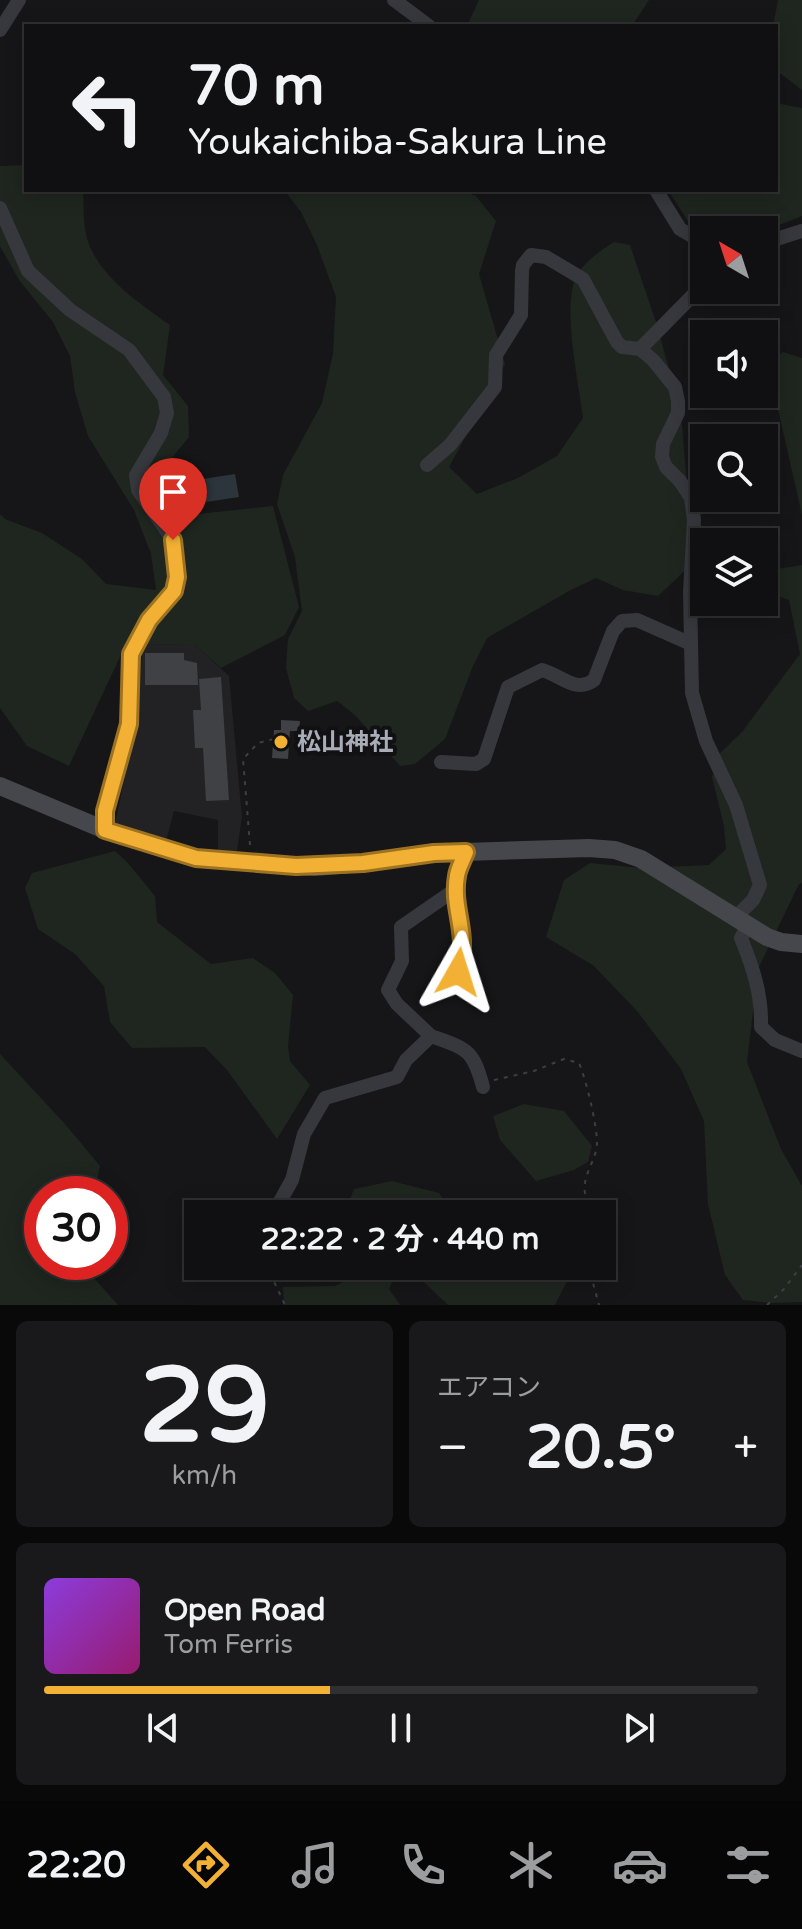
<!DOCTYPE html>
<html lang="ja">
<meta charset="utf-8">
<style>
:root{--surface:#101012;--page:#19191b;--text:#f1f3f6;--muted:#9c9d9f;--line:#303032;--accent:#f2b134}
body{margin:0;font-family:"Varela Round","Noto Sans JP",sans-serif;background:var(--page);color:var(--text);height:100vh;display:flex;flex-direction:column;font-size:30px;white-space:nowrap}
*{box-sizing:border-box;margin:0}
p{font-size:26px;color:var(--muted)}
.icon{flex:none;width:44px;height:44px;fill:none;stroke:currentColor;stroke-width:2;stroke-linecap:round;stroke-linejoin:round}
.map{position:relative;height:1305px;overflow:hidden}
.panel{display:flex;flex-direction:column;gap:16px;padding:16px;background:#09090a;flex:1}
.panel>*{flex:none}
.top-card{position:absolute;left:24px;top:24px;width:754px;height:168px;border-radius:0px;box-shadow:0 4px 20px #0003,0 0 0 2px var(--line);background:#101012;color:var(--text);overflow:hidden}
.needle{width:52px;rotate:321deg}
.buttons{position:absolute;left:690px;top:216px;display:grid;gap:16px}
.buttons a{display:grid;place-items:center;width:88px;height:88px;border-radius:0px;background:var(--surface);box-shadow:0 4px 20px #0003,0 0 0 2px var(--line);font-size:40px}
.speed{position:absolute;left:24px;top:1176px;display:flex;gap:16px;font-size:40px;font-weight:700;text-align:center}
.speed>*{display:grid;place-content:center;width:104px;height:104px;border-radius:50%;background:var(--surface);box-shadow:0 4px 20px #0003,0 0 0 2px var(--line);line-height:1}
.speed .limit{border:12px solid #d22;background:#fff;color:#111}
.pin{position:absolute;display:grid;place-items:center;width:68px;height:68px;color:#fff;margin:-82px -34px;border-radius:50% 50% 50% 0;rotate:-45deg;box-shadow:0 0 8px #0007}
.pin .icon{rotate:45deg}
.me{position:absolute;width:88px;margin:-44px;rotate:6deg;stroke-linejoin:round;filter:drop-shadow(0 0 6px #0008)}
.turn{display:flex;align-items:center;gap:28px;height:168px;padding:0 32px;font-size:36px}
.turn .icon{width:104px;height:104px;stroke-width:2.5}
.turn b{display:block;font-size:56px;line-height:68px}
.big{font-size:60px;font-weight:700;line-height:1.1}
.panel .widget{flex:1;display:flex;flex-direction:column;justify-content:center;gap:12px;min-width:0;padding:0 28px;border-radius:12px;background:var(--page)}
.panel .dial{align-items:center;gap:0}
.dial b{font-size:104px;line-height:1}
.song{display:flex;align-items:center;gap:24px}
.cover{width:96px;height:96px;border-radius:12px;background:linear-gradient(135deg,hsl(270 70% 55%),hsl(320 70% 35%))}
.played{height:8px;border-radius:4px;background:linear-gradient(90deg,var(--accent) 40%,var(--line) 40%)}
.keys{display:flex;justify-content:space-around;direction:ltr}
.heat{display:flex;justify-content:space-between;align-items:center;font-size:44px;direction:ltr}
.panel .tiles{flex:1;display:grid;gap:16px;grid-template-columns:1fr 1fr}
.widget:last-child{grid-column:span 2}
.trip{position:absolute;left:184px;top:1200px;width:432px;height:80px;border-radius:0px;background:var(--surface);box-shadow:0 4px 20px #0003,0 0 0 2px var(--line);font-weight:700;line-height:80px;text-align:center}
.tabs{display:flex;height:128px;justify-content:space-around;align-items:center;background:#060607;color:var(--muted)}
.tabs .icon{width:56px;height:56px}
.tabs .on{color:var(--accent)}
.tabs b{font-size:36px;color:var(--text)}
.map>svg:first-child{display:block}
</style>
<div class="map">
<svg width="802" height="1305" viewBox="0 0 802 1305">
<rect width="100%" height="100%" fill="#161618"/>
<polygon fill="#222225" points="143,644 195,645 229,676 242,817 236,856 218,854 218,820 174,811 166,841 115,824 137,720"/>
<g fill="#1e261f">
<polygon points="479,0 649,0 632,26 467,26"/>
<polygon points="778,0 802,0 802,90 776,70 776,26 773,26"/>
<polygon points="776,103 802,108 802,216 764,231 704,230 704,235 693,229 668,190 776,190"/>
<path d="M26,165V190H83C84,204 83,220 86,234C94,273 140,304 170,325L163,375L188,406L189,437L158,475L163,499L179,516L273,506L299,607L285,635L221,668L195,645L126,644L69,766L27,746L0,708V514L5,519L42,533L82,559L106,584L156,590L151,554L134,510L88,436L75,392L70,356L53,322L19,280L0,246V166Z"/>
<path d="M284,190H459L476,196L496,221L479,274L505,364L449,467L477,494L518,478L557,456L583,418C579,384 561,304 577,275C586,260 600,251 614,242L630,245L656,322L681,413L690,519V566L658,596L623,590L596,578L569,591L487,638L473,666L445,739L415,764L400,766L355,715L337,701L308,711L294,698L286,668L288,639L302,611L295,557L277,504L283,475L322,403L333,354L336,297L317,245L301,212Z"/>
<polygon points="783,352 802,358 802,515 770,374 771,359"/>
<polygon points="802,565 802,883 799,884 758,969 747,1062 781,1149 802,1186 802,1302 772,1303 743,1300 725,1275 708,1204 704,1121 681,1069 637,1011 594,966 546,937 564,880 590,863 641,868 709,865 726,849 724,826 712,777 718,755 742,732 800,654 789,600 767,592 777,569"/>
<polygon points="115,851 127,862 155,896 157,922 211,964 253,958 275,973 293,995 288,1046 290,1061 310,1085 277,1139 227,1070 205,1047 132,1048 110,1022 104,986 75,954 38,929 25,888 32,873"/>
<polygon points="0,1054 65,1124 100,1166 94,1194 42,1194 42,1262 89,1262 94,1278 118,1305 0,1305"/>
<polygon points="524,1104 564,1111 592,1146 588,1162 574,1170 536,1181 500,1140 493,1116"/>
<polygon points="392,1181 439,1193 452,1214 344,1214 354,1189"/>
<polygon points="353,1266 399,1266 389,1289 400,1305 284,1305 283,1287 335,1286 355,1276"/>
<polygon points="407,1266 563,1266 571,1273 555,1305 448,1305"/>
</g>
<polygon fill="#2c353c" points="235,474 239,497 193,504 190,481"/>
<g fill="#404145">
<polygon points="145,653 184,653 184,660 197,663 198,685 145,685"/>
<polygon points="221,677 229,800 206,801 203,748 195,748 193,710 201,710 199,679"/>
<polygon points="281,720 300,721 299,731 290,731 288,759 272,758 274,730 281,730"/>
</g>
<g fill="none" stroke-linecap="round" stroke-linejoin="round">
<g stroke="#3d3f44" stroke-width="2" stroke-dasharray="4 6" stroke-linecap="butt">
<polyline points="250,845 243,759 258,743 274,739"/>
<path d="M494,1080L534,1071L564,1059L579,1063C586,1079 597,1125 597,1142C597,1157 587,1169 585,1183C583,1194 589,1203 585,1214"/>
<polyline points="263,1266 271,1275 285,1305"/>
<polyline points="584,1266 593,1283 599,1305"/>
<polyline points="767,1305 784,1289 802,1265"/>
</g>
<g stroke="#37383d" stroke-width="14">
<polyline points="394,0 429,26"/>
<polyline points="0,30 19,0"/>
<polyline points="656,190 680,229 704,243"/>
<polyline points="0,208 28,271 70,310 129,350 164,397 167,413 161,433 136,475 138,490 173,540 177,577 174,591 149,620 131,654 129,724 105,811 105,830"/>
<polyline points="764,243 802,231"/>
<polyline points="640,349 704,284"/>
<polyline points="427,465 450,445 495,387 496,355 521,315 522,271 523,265 531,255 546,257 583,279 617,342 622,347 640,349 653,360 675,387 678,401 678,413 663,444 662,457 666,467 680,481 691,498 694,520 690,592 692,693 706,741 736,805 760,885 753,900 736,917"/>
<path d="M441,762L476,764L484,759L508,687L542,670C561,675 576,694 594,680L613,631L622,621L637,620L689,643"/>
<path d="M748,925L741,938C753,968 762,994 761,1027L775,1040L802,1051"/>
<polyline points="458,972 464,951 456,889 457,873 466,852"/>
<path d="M431,1036C467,1049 473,1049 483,1087"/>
<polyline points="273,1214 292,1180 304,1134 325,1098 397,1077 406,1060 431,1036 397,1004 388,990 402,961 401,927 456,889"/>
</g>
<polyline stroke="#45474d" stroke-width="18" points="0,786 105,830 196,858 315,867 363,863 434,853 589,848 615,850 641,859 767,937 781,942 802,944"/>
</g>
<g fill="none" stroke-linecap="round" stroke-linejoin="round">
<g stroke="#9d7322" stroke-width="20">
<path id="route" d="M173,540L177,577L174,591L149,620L131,654L129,724L105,811V830L196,858L296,866L363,863L434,853L466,852C463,860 458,868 457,876C451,910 470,932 458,972"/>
</g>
<use href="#route" stroke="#f2b134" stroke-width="14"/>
</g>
<circle fill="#f2b134" stroke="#111113" stroke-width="3" cx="281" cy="742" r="8"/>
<g text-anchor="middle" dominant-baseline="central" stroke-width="8" stroke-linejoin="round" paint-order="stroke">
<g font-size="24" font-weight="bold" fill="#a8adb8" stroke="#111113" text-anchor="start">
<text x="297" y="742">松山神社</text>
</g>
</g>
</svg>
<div class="buttons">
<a><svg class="needle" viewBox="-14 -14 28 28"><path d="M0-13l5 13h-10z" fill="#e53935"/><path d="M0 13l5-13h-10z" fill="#9c9d9f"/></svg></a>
<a><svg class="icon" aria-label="sound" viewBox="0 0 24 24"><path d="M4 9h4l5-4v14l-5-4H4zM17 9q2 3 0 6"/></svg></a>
<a><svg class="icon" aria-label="search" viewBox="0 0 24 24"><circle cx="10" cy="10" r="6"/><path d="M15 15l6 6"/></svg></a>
<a><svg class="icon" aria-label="layers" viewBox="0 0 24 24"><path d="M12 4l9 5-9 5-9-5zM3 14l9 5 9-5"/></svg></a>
</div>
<div class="speed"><div class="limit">30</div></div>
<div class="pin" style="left:173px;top:540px;background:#d93025"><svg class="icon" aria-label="arrive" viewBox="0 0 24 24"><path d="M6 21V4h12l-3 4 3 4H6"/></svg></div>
<svg class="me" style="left:458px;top:972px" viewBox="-20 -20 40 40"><path d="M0-17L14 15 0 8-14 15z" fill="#f2b134" stroke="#fff" stroke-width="4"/></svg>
<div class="trip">22:22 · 2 分 · 440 m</div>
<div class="top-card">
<div class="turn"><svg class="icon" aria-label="left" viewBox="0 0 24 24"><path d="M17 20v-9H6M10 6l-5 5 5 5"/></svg><div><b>70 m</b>Youkaichiba-Sakura Line</div></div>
</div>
</div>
<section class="panel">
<div class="tiles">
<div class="widget dial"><b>29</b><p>km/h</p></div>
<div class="widget"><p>エアコン</p>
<div class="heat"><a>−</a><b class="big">20.5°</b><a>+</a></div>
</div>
<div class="widget">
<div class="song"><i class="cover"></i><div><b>Open Road</b><p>Tom Ferris</p></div></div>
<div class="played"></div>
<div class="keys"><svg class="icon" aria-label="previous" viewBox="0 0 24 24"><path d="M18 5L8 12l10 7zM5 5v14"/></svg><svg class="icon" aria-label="pause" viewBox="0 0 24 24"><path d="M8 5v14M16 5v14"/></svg><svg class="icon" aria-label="next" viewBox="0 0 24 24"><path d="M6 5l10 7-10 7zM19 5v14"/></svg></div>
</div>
</div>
</section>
<nav class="tabs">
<b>22:20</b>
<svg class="icon on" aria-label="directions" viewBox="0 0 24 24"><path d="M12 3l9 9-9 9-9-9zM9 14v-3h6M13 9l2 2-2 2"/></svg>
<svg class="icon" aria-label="music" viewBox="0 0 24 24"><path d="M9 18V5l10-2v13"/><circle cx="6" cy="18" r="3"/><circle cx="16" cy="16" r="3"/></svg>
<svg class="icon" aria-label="phone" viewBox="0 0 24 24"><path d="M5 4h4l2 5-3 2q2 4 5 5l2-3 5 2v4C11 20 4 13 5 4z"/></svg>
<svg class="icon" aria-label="climate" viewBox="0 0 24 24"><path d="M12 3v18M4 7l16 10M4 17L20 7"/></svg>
<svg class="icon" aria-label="car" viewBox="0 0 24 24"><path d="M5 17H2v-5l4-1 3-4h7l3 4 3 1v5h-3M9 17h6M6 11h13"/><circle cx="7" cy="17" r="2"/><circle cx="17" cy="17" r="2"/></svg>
<svg class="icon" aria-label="filters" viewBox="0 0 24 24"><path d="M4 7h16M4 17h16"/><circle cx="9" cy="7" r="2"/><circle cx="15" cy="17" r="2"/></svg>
</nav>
